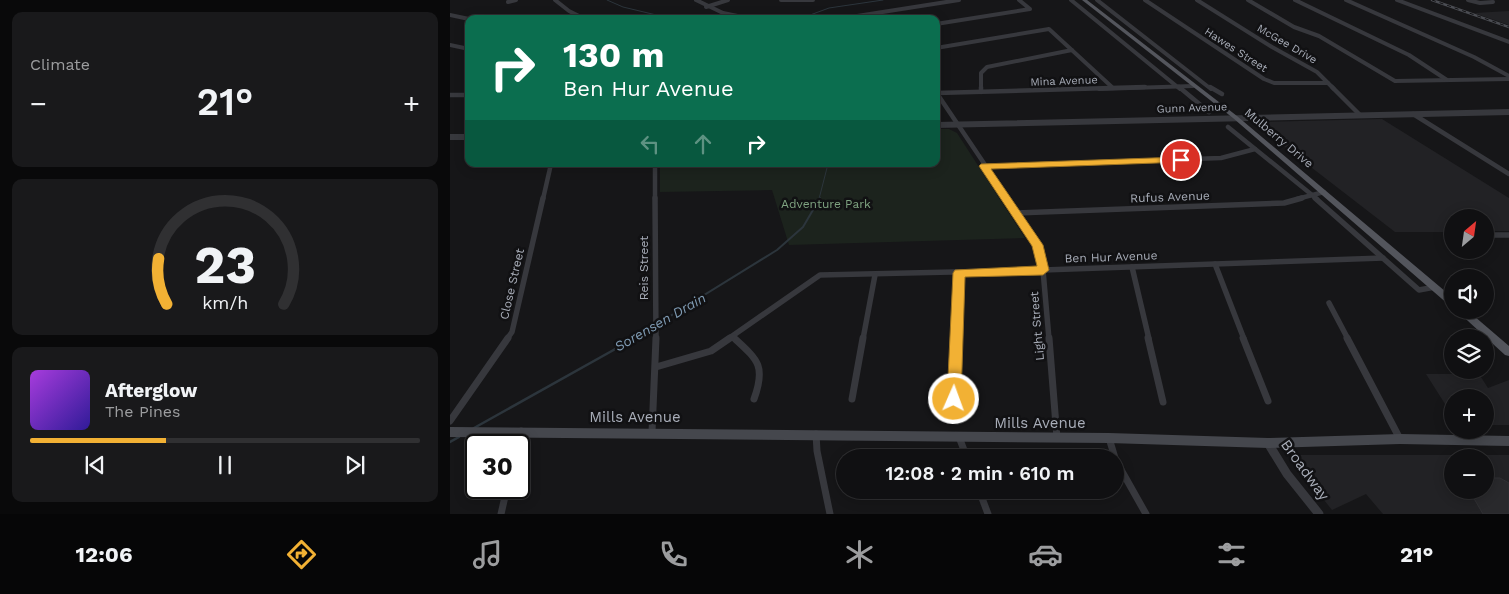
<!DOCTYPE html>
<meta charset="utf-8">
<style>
:root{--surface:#101012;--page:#19191b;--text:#f1f3f6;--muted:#9c9d9f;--line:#303032;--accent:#f2b134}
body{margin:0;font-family:"Work Sans",sans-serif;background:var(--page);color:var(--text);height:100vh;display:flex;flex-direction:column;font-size:19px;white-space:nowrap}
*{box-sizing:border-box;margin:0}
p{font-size:16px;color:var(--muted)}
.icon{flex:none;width:28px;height:28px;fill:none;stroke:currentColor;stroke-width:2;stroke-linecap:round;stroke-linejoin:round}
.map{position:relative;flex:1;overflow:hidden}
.side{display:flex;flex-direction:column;gap:12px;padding:12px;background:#09090a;width:450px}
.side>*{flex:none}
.guide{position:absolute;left:15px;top:15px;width:475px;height:152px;border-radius:10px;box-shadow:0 2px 12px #0003,0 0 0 1px var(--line);background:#0b6e4f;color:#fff;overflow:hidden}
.needle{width:32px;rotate:29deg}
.fabs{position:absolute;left:994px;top:209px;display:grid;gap:10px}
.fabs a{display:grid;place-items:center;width:50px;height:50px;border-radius:50%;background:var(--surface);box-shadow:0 2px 12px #0003,0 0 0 1px var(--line);font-size:25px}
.speed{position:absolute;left:15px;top:434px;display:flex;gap:10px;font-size:25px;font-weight:700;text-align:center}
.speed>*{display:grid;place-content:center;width:65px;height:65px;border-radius:50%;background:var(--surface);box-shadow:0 2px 12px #0003,0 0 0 1px var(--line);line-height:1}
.speed .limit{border:2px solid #111;border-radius:8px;background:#fff;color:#111}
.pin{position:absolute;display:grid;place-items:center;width:42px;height:42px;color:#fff;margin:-21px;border:2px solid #fff;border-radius:50%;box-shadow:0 1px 5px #0007}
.me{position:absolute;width:55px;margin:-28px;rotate:2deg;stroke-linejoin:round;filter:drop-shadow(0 0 4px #0008)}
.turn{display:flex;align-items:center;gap:18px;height:105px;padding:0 15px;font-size:22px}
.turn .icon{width:65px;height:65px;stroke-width:2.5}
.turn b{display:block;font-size:35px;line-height:42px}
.lanes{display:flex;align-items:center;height:48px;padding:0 15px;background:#0003;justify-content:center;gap:25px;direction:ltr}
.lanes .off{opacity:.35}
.big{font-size:38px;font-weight:600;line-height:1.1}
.side .tile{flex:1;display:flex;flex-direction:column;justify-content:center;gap:8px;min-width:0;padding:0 18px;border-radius:10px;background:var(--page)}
.side .dial{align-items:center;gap:0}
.dial svg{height:130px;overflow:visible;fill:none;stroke:var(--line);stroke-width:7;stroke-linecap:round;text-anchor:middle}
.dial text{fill:var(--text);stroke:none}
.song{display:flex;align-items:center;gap:15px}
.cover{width:60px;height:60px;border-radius:8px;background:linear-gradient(135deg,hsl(280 70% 55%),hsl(250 70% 35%))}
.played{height:5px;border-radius:2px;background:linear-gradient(90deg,var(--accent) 35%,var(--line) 35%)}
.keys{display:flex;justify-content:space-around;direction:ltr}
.heat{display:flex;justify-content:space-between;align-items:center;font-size:28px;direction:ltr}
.trip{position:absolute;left:386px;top:449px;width:288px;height:50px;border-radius:25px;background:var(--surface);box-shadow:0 2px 12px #0003,0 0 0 1px var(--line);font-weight:600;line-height:50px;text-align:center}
.menu{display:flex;height:80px;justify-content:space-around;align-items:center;background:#060607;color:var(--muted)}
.menu .icon{width:35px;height:35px}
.menu .on{color:var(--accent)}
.menu b{font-size:22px;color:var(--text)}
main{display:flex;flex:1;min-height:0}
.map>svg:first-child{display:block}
</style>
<main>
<section class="side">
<div class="tile"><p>Climate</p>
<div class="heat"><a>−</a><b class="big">21°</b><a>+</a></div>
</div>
<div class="tile dial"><svg viewBox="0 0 100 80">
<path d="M14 69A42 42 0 1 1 86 69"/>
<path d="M14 69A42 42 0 0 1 9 41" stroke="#f2b134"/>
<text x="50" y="56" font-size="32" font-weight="700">23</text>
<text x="50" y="72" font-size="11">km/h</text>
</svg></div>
<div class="tile">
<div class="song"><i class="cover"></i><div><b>Afterglow</b><p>The Pines</p></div></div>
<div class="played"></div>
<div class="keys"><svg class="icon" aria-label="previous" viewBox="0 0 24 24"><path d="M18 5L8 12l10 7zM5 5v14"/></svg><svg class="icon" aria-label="pause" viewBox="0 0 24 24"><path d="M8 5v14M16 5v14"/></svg><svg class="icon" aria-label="next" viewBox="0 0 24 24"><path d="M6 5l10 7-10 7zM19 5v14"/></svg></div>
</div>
</section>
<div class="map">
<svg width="1059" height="514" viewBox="0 0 1059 514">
<rect width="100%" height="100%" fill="#161618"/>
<g fill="#222225" fill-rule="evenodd">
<polygon points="1059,11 1059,25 1024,13"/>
<polygon points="932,119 1059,198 1059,231 1035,231 1035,218 1002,218 1002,232 945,232 805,124 808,122"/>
<polygon points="976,374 1029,374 1038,388 1059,380 1059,425 1035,425 1035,398 1002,398 1002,415"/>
<path d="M845,455H1059V514H933L916,494L882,510L843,461ZM1002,458H1035V490H1002Z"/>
</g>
<polygon fill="#1c231d" points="486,129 499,129 507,133 575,238 339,245 322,190 210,192 210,164 486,164"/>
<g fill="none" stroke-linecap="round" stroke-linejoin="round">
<g stroke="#2c353c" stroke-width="1">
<polyline points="157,0 173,7 223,19"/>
<polyline points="352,18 379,8 433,0"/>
<polyline points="369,199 378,164"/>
</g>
<polyline stroke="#2c353c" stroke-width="2" points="183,339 327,250 353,227 370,198"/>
<g stroke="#2c353c" stroke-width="2.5">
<polyline points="24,428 185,338"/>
<polyline points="0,442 9,437"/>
</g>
</g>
<polygon fill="#29292c" stroke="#303034" points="1035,478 1050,478 1059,483 1059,514 1033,514 1019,490 1035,490"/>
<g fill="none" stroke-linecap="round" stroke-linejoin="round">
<g stroke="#37383d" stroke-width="4">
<polyline points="105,0 119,11 131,17 128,19"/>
<polyline points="246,0 273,13 302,19"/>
<polyline points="331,0 363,0"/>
<polyline points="621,0 730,89"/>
<polyline points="647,0 761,89"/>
<polyline points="695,0 814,79 824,83 878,83"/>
<polyline points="747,0 822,47 867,72 884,89"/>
<polyline points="798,0 844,27 869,36 945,81 1059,79"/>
<polyline points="845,0 959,55 997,80"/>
<polyline points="896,0 1024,57 1059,76"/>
<polyline points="947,0 1059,42"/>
<polyline points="1018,0 1030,3 1043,2"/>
<polyline points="58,2 66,0"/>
<polyline points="256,7 278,0"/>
<polyline points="0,15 19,19"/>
<polyline points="388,19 509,0"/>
<polyline points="486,24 580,9 569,0"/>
<polyline points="0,45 19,49"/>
<polyline points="486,48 599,29 663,88"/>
<polyline points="531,89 531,73 537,67 622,50"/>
<polyline points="649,89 743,86"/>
</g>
<g stroke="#37383d" stroke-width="4.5">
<polyline points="531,87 531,92"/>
<polyline points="729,87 759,112"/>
<polyline points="760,87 772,94"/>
<polyline points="882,87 910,115"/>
<polyline points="486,92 558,199"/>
<polyline points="487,93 695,87"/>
<polyline points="0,95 19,95"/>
<polyline points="963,114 1059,174"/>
<polyline points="778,127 867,199"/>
<polyline points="205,164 205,199"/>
<polyline points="534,166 771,158 805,149"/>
<polyline points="93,199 101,164"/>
<polyline points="847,199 874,192"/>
</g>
<g stroke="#37383d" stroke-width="5.5">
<polyline points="205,198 206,339"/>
<polyline points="557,198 588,245 593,270 599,339"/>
<polyline points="865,198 969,290 985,287"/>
<polyline points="565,213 834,203 852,198"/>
<polyline points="1035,235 1059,235"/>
<polyline points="765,264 794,339"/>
<polyline points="682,267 699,339"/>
<polyline points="879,303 898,339"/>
<polyline points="283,337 285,339"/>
<polyline points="57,339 62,332 93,198"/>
<polyline points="278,339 370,275 593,270 933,258"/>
<polyline points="413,339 425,275"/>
<polyline points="506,339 509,273"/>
</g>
<g stroke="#37383d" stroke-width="7">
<path d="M284,338C308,360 316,366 304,399"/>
<polyline points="599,338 607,438"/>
<polyline points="698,338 713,402"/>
<polyline points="793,338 818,401"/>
<polyline points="897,338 950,439"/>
<polyline points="206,367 261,351 280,338"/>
<polyline points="402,399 413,338"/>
<polyline points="504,399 506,338"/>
<polyline points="0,421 58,338"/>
<polyline points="202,432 206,338"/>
<polyline points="366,434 367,451 380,514"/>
<polyline points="509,437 517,458"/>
<polyline points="659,438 665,458"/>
<polyline points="68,445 71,431"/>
<polyline points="665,459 696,514"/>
<polyline points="529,490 538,514"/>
<polyline points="51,514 57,488"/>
</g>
<g stroke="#37383d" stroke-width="6">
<polyline points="486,125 1059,112"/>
<polyline points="0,137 19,137"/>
</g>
<polyline stroke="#37383d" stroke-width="9" points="818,443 837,474 869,514"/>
<polygon fill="#45474d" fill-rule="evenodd" points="0,427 659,433 818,438 950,434 1059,436 1059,446 950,444 818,448 659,443 0,437"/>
<g fill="#53555c" fill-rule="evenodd">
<polygon points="632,0 637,0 787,116 1002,297 1002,305 999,305 783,118"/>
<polygon points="1006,310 1017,310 1059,346 1059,356 1055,355"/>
</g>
<g stroke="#4a4c52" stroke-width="2.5">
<polyline id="rail" points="982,0 1059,27"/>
</g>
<use href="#rail" stroke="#111113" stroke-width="1" stroke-dasharray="4" stroke-linecap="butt"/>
</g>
<polygon fill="#f2b134" stroke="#9d7322" points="731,157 734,158 734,162 541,169 593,245 599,270 593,275 515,277 511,399 509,404 504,405 499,404 497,399 503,273 505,270 587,266 582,246 529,166 531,164"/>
<g text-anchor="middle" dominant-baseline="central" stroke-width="5" stroke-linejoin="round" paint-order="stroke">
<g font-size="11" fill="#a8adb8" stroke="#111113">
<text transform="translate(837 44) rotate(30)">McGee Drive</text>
<text transform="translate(786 50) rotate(33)">Hawes Street</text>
<text transform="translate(614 81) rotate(-2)">Mina Avenue</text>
<text transform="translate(742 108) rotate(-2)">Gunn Avenue</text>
</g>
<g font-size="12" fill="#a8adb8" stroke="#111113">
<text transform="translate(829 138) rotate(40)">Mulberry Drive</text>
<text transform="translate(720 197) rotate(-2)">Rufus Avenue</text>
<text transform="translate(661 257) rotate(-2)">Ben Hur Avenue</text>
<text transform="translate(194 268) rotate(-90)">Reis Street</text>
<text transform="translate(62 284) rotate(-77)">Close Street</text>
<text transform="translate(587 326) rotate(-95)">Light Street</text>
</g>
<g font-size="12" fill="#7fa381" stroke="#111113">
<text x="376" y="204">Adventure Park</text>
</g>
<g font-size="14" font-style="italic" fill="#7f9bb3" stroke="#111113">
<text transform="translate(210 322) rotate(-30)">Sorensen Drain</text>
</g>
<g font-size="15" fill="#a8adb8" stroke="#111113">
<text x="185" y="417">Mills Avenue</text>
<text x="590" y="423">Mills Avenue</text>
<text transform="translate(855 470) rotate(54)">Broadway</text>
</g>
</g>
</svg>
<div class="fabs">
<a><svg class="needle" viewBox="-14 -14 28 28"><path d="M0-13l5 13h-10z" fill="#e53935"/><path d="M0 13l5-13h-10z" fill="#9c9d9f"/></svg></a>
<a><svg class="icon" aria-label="sound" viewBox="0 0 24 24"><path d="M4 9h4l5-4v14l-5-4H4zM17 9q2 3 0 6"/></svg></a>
<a><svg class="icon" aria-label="layers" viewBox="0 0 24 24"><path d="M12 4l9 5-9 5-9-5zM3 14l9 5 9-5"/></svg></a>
<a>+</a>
<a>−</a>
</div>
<div class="speed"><div class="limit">30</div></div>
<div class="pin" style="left:731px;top:160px;background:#d93025"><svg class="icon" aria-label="arrive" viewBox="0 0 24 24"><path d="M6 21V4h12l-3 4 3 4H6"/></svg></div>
<svg class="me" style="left:504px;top:399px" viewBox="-20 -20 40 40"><circle r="17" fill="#f2b134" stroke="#fff" stroke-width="3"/><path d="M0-11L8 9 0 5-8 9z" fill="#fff"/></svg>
<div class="trip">12:08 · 2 min · 610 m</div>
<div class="guide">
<div class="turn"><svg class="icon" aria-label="right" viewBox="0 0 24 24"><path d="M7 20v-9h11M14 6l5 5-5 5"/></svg><div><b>130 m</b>Ben Hur Avenue</div></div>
<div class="lanes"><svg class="icon off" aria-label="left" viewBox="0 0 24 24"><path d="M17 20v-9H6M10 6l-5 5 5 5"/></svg><svg class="icon off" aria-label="ahead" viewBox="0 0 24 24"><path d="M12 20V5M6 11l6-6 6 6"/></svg><svg class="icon" aria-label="right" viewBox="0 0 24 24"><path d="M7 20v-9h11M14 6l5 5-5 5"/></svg></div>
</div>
</div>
</main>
<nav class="menu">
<b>12:06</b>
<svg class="icon on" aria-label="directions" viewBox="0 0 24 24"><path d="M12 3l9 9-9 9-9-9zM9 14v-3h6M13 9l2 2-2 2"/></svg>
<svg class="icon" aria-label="music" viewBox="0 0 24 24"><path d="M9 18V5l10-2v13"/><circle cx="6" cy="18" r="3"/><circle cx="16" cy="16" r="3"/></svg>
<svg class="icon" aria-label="phone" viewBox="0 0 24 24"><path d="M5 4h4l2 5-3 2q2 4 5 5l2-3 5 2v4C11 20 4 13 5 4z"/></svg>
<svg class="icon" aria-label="climate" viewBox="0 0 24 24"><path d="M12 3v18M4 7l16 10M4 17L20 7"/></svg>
<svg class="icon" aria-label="car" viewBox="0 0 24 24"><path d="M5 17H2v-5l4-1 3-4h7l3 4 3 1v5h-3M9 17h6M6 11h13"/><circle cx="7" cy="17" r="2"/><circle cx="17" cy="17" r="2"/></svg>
<svg class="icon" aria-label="filters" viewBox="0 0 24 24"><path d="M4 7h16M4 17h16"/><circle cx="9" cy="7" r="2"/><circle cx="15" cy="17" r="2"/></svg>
<b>21°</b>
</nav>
